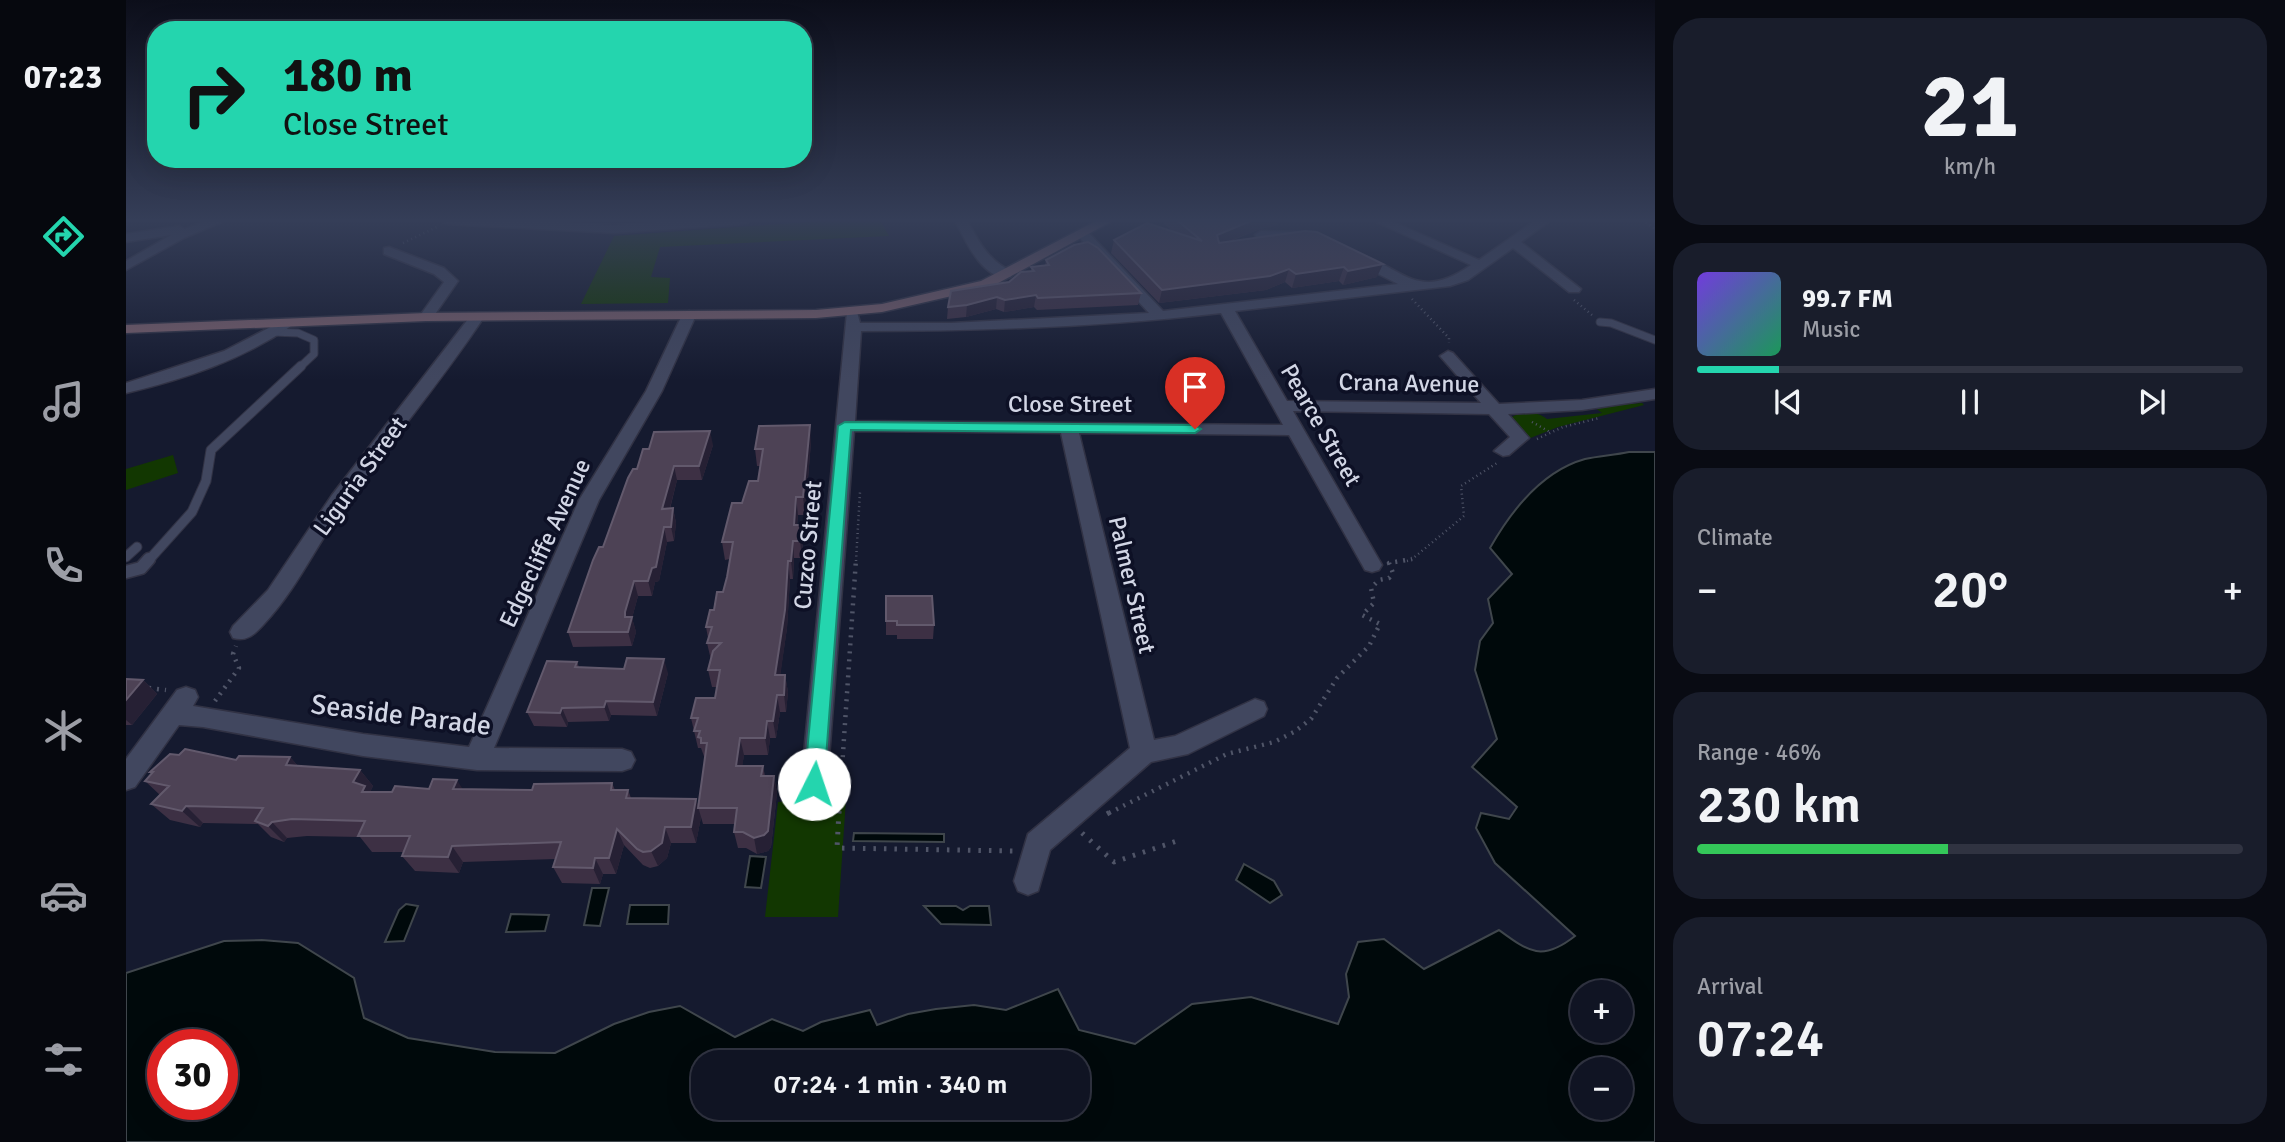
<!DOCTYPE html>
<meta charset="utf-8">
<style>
:root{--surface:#101423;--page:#191d2b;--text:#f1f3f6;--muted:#9c9ea6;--line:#303341;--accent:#24d5ae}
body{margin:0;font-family:Signika,sans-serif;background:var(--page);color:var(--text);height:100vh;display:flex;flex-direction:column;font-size:26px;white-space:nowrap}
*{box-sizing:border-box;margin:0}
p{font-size:23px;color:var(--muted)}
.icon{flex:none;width:38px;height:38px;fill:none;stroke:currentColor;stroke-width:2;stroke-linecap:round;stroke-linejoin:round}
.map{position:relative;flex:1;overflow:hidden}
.drawer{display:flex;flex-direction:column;gap:18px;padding:18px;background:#090b13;width:630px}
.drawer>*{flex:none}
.hud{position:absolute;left:21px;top:21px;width:665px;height:147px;border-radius:28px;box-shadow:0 7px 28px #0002,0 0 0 2px var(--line);background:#24d5ae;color:#111;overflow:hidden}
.buttons{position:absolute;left:1444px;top:980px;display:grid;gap:14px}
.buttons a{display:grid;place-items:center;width:63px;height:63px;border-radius:50%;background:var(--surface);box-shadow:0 7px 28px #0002,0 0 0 2px var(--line);font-size:35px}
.speed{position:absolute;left:21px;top:1029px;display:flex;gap:14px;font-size:35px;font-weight:700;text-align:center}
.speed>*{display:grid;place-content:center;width:91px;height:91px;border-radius:50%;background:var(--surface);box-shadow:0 7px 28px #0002,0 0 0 2px var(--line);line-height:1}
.speed .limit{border:10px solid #d22;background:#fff;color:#111}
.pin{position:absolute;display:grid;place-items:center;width:60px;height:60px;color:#fff;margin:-72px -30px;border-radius:50% 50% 50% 0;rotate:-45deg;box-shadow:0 0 7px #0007}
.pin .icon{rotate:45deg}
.me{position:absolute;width:77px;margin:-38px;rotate:4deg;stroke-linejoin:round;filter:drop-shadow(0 0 5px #0008)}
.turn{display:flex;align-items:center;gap:24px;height:147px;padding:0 21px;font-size:32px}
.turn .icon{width:91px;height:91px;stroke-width:2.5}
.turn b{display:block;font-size:49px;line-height:60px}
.big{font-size:52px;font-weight:600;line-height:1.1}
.drawer .tile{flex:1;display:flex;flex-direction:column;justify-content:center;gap:10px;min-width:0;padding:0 24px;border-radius:28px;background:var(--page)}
.drawer .dial{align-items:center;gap:0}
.dial b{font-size:91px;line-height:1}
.song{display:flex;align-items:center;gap:21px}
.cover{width:84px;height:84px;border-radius:10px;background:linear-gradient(135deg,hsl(260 70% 55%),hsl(150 70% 35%))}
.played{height:7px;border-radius:4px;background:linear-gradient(90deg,var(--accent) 15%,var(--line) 15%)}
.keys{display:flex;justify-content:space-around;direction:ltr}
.heat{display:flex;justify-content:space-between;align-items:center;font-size:38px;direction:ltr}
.charge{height:10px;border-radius:5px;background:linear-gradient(90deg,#34c759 46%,var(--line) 0)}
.trip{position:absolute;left:565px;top:1050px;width:399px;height:70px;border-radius:28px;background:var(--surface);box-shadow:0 7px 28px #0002,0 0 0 2px var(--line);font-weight:600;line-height:70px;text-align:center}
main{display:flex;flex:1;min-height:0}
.dock{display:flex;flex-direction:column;width:126px;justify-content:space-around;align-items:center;background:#06080e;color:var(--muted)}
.dock .icon{width:49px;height:49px}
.dock .selected{color:var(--accent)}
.dock b{font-size:32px;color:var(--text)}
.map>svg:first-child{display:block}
</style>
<main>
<nav class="dock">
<b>07:23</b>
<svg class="icon selected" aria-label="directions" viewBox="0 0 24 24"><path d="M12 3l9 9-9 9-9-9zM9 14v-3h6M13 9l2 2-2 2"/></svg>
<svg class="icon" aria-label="music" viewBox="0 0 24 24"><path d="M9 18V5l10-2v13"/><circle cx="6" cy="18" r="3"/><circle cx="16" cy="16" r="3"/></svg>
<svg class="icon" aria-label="phone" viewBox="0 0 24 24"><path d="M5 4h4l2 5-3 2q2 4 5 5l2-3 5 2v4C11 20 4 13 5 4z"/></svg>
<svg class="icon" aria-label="climate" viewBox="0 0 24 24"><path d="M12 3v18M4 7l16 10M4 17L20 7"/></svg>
<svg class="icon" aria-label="car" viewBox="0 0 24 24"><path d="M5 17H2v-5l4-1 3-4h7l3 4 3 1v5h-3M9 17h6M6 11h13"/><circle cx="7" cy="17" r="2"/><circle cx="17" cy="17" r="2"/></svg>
<svg class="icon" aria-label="filters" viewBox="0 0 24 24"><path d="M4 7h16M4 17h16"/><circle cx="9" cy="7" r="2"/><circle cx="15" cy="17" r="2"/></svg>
</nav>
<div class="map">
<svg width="1529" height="1142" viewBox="0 0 1529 1142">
<rect width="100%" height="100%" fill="#151a2f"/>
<g fill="#123701">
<polygon points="708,220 754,220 763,236 534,247 525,277 544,278 542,303 455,304 488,236"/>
<path d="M1516,403L1518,405L1432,427L1402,439L1387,426L1383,419C1393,410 1411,411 1421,419L1476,413L1468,407Z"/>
<polygon points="47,455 52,473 0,490 0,469"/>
<polygon points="721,784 712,917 639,917 652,802 672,800"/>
</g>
<g fill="#00090b" stroke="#3f464c" stroke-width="2" fill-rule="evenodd">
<path d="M1503,452H1529V1142H0V973L98,941L136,940L172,943L228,978L238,1018L282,1038L369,1052L429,1053L488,1024L523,1012L554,1006L609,1037L646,1019L677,1031L695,1022L744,1010L751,1025L782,1014L810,1009L848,1005L880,1010L932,989L953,1030L1009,1044L1066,1004L1125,997L1212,1024L1223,997L1220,974L1232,942L1258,939L1298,969L1373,930C1403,952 1416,962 1449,936L1369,863L1350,828L1355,813L1383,819L1391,807L1346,767L1371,739L1349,670L1354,641L1367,623L1362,599L1386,574L1364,548C1385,511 1416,471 1459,459C1473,456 1489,455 1503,452ZM1456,992H1494V1031H1456ZM37,1045H96V1104H37ZM578,1062H952V1108H578ZM1456,1069H1494V1108H1456Z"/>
<polygon points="728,833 818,834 818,842 727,841"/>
<polygon points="624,856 640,857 635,888 619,887"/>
<polygon points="1118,864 1148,881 1156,895 1144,903 1110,880"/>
<polygon points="466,888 483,888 474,926 458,925"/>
<polygon points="280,904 292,906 278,941 259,942 273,910"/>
<polygon points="504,905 543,905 542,924 501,924"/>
<polygon points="798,906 830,906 837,910 844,906 863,906 865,925 815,924"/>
<polygon points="385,914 423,915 419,931 380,932"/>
</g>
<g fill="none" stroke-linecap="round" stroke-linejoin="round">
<g stroke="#313244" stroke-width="9">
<g id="lane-far2">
<polyline points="1474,322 1485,323 1529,340"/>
<polyline points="147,332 172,333 188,340 188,354 173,368"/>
</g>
</g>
<g stroke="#313244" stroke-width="11">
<g id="lane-far1">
<polyline points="0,557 11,547"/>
<polyline points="22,561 66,512 80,481 85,450 175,366"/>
</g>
</g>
<g stroke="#313244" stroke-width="15">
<polyline id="lane" points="0,572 15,568 23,559"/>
</g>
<g stroke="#313244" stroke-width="3">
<g id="street">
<polygon points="82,220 100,220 58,238 0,270 0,261 45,235 0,242 0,234 53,226 59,229"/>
<polygon points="314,220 396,220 488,225 560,220 625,220 619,224 488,233 320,224"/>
<path d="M829,220H841C853,242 862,260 885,271V277C857,282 839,240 829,220Z"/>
<path d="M1246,220H1263L1353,260L1410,220H1425L1395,242L1455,289L1453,292H1443L1387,248L1342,280L1324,286L1109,311L1161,401L1355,403L1314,356L1322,351L1327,353L1373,404L1456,400L1529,389V399L1456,410L1382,414L1403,438L1383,455L1377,456L1368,451L1384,437L1363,414L1167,411L1256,565L1253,570L1246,572L1239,570L1163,435L953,433L1028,740L1049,736L1129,699L1138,702L1141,709L1138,716L1062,754L1025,762L924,850L912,891L902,895L892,891L888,881L902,834L1004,748L935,433L728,431L701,784L697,792L688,796L679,792L675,784L721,312H731L734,323H825L1023,313L952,236V230H960L1037,311L1272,284L1225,260L1223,257L1230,253C1277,267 1291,303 1345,265ZM1095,313L1157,425L729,421L735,331C856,331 976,327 1095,313Z"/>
<polygon points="1135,231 1178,232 1184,236 1178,240 1131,238 1129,235"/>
<polygon points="263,247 318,268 332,281 305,320 295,320 293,317 318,282 308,274 258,254 258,248"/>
<polygon points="563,311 570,315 536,391 473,500 368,748 496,749 505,752 509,760 505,768 496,771 351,770 237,756 77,727 53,725 9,787 0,790 0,759 51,690 60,687 69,690 72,697 67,706 237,734 343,747 453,500 520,391 556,315"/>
<path d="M351,313L358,317C315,382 264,442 219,505C191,544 171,589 138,624C129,634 121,642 107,638L104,632L107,626L142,590L206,495L346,314Z"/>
<path d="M160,319L167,323L165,326C116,360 58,379 0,393V383L98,351Z"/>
</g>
</g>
<g stroke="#313244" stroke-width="3">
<polygon id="secondary" points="972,220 988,220 865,287 756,312 690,318 300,321 0,333 0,325 300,313 690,310 756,304 855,281"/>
</g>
<g stroke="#505568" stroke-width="2.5" stroke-dasharray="1 3.5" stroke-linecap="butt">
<polyline points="1516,220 1529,229"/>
<polyline points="277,243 311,227"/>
<polyline points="1286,299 1323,338 1323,343"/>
<polyline points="1448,300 1466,315"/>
<polyline points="1406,422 1424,432"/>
<polyline points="1411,439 1437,427 1473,418"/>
<polyline points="730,561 734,492"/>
<polyline points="1281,561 1285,560 1338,516 1335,486 1371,463"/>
</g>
<g stroke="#505568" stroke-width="4.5" stroke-dasharray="2 6" stroke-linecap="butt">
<polyline points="23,688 40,690"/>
<polyline points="89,701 113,668 107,654 110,646"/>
<polyline points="713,813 730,559"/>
<polyline points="983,813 1101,754 1148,742 1168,732 1185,719 1211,678 1243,646 1254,624 1236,615 1248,603 1245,588 1253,580 1263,578 1267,573 1263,563 1286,559"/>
</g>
<g stroke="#505568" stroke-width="5" stroke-dasharray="2.5 8" stroke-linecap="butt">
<polyline points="713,811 711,848 889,851"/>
<polyline points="981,814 986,811"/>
<polyline points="956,833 988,862 1054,840"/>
</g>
<use href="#lane-far2" stroke="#41475f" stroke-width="7"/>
<use href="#lane-far1" stroke="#41475f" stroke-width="9"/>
<use href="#lane" stroke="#41475f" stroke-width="12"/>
<use href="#street" fill="#41475f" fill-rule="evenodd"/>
<use href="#secondary" fill="#785e6a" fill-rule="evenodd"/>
</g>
<g fill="#3d3044">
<polygon points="1034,220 1152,220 1151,225 1134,229 1102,242 1179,231 1251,277 1217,285 1213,281 1166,288 1159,282 1140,290 1033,303 985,253 988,240 1046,231"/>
<polygon points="920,260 1015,293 1012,305 911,310 908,307 878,312 870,309 840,317 821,319 822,307 883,282 905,271 905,267 919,266"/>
<polygon points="685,442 679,515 672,515 671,525 677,542 676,558 668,558 667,579 664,579 661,628 654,675 659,675 662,692 660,712 654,712 650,738 644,738 642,755 618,755 616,766 637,766 639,776 648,776 651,793 645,847 642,851 631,854 620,848 612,848 608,832 609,824 577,824 575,817 570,843 545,843 541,858 532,866 524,868 517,865 498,845 490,874 477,874 474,884 436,883 427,867 430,859 337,862 333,873 289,871 276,856 278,852 246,852 234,837 181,836 161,838 158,842 145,837 132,824 77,823 74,827 44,820 25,804 34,795 19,781 26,773 24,772 53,755 110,760 164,757 172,766 234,770 247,786 244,792 266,792 303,789 406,790 486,783 489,790 502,790 505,798 570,799 572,806 579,759 575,748 572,748 565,718 589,698 591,687 586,687 582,670 585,660 581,643 582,638 580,627 597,592 601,577 604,559 599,560 596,542 616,503 632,481 634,466 631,466 629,449"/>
<polygon points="587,445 576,480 551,480 544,509 547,508 550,523 548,541 541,542 533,581 529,582 526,596 512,596 506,618 510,632 506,646 447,647 442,632 511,469"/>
<polygon points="760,596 808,625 807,639 771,639 771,635 760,635"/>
<polygon points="451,662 453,667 542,673 531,716 485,715 483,721 442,722 441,727 408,726 401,712"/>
<polygon points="0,679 17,680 31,694 6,725 0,725"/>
</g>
<g fill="#262034">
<polygon points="1127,220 1152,220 1151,225 1134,229 1087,247 1091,235"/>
<polygon points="1257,264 1251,277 1217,285 1222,271"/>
<polygon points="1218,267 1213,281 1166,288 1170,274"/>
<polygon points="1163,269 1159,282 1140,290 1033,303 1036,290"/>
<polygon points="910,295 908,307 878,312 879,300"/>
<polygon points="871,297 870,309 840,317 841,305"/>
<polygon points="684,425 685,442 679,515 677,497"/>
<polygon points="584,431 587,445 576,480 573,466"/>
<polygon points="548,466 551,480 540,523 536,509"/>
<polygon points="670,497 672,515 669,542 668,525"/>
<polygon points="547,508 550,523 548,541 545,527"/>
<polygon points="676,525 677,542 676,558 674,541"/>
<polygon points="538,527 541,542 533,581 529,582 526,596 522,581"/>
<polygon points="667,541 668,558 667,579 665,561"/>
<polygon points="662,561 664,579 661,628 652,692 649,675"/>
<polygon points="508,581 512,596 506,618 510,632 506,646 502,632 499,612"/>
<polygon points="538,659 542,673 531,716 527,702"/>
<polygon points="659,675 662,692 660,712 658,695"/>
<polygon points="17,680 31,694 6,725 0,720 0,700"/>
<polygon points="651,695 654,712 650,738 647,721"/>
<polygon points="480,701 485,715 483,721 478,707"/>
<polygon points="436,708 442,722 441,727 434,713"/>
<polygon points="641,721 644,738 642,755 639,738"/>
<polygon points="614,738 618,755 614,783 610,766"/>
<polygon points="164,757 178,773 160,765"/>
<polygon points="234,770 247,786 244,792 249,809 227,782"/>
<polygon points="648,776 651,793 645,847 642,851 631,854 628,838"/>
<polygon points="331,780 341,796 327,789"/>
<polygon points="570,799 575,817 570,843 565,827"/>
<polygon points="60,806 77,823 74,827 56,811"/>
<polygon points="146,822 161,838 158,842 142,826"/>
<polygon points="539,827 545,843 541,858 532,866 525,851"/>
<polygon points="491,829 498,845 490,874 483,858"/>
<polygon points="326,846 337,862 333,873 322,857"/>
<polygon points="469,858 477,874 474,884 467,868"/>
</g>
<g fill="#4d4255" stroke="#62596c" stroke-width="2">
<polygon points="1051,220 1127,220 1091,235 1093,243 1179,231 1191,232 1257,264 1222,271 1218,267 1170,274 1163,269 1144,276 1036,290 988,240 1021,223 1076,241"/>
<polygon points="962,242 972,248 1015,293 912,298 910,295 879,300 871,297 841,305 822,307 825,291 883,282 895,272 908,271 905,267 923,265 920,260 948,245"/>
<polygon points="684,425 677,497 670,497 668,525 676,525 674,541 667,541 665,561 662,561 659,610 649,675 659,675 658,695 651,695 647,721 641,721 639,738 614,738 610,766 637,766 635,776 648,776 642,831 638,835 628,838 617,832 608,832 611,808 572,808 581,743 575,743 575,738 572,737 574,731 568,731 572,718 565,718 570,698 589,698 594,670 582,670 587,651 595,643 581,643 586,627 580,627 584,610 588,610 591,592 597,592 601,577 607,542 596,542 606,503 616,503 623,481 632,481 637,449 629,449 633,426"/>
<polygon points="584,431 573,466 548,466 536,509 547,508 545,527 538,527 530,567 526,568 522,581 508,581 499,612 499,617 506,617 502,632 442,632 467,560 473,547 477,547 502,478 507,469 511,469 517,449 523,449 528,432"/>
<polygon points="760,596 806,596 808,625 771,625 771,621 760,621"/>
<polygon points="501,658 538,659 527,702 480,701 478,707 436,708 434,713 401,712 421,661 451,662 449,667 498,669"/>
<polygon points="0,679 17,680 0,700"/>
<polygon points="59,749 110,760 113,756 164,757 160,765 234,770 227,782 239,786 236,792 266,792 269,786 303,789 307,779 331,780 327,789 406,790 408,784 486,783 485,790 502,790 500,798 570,799 565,827 539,827 536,843 525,851 517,852 511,849 491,829 483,858 469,858 467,868 427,867 435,842 326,846 322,857 276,856 284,836 232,836 239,821 166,819 146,822 142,826 129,821 137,808 60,806 56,811 25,804 43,786 19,781 27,772 24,772 44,754 53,755"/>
</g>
<linearGradient id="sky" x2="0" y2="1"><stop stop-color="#0c0e1a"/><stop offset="0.58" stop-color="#353e58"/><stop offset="1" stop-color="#353e58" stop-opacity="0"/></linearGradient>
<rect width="1529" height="380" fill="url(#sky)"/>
<polygon fill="#24d5ae" stroke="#178a71" stroke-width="2" points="719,422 1069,425 1075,429 1069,433 725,430 698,784 695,790 688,792 681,790 678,784 712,426"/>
<g text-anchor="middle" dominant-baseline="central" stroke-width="7" stroke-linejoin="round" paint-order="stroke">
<g font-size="24" fill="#d2d6e5" stroke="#0d1025">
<text transform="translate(1283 383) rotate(1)">Crana Avenue</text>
<text x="944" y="404">Close Street</text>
<text transform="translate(1195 425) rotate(60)">Pearce Street</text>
<text transform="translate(234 476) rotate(-54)">Liguria Street</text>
<text transform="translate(419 543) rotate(-65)">Edgecliffe Avenue</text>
<text transform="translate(682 545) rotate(-85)">Cuzco Street</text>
<text transform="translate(1006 585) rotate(77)">Palmer Street</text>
</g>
<g font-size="28" fill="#d2d6e5" stroke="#0d1025">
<text transform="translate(275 715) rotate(7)">Seaside Parade</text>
</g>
</g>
</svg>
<div class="buttons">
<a>+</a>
<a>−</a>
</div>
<div class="speed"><div class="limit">30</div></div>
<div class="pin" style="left:1069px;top:429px;background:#d93025"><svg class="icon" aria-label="arrive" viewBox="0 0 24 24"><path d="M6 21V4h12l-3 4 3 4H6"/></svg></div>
<svg class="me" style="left:688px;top:784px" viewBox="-20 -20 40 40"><circle r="19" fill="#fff"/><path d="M0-13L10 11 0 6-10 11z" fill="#24d5ae"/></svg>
<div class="trip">07:24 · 1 min · 340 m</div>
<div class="hud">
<div class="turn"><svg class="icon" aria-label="right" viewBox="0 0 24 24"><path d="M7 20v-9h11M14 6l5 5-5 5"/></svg><div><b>180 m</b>Close Street</div></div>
</div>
</div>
<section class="drawer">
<div class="tile dial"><b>21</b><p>km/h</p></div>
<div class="tile">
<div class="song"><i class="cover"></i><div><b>99.7 FM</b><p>Music</p></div></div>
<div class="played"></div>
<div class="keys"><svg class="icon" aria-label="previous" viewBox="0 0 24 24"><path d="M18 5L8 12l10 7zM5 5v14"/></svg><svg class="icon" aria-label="pause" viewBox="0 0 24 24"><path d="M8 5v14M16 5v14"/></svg><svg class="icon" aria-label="next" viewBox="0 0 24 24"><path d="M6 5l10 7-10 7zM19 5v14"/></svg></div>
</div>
<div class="tile"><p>Climate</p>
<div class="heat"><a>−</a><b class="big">20°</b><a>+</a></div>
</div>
<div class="tile"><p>Range · 46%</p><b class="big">230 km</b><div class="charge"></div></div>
<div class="tile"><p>Arrival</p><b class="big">07:24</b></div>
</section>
</main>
